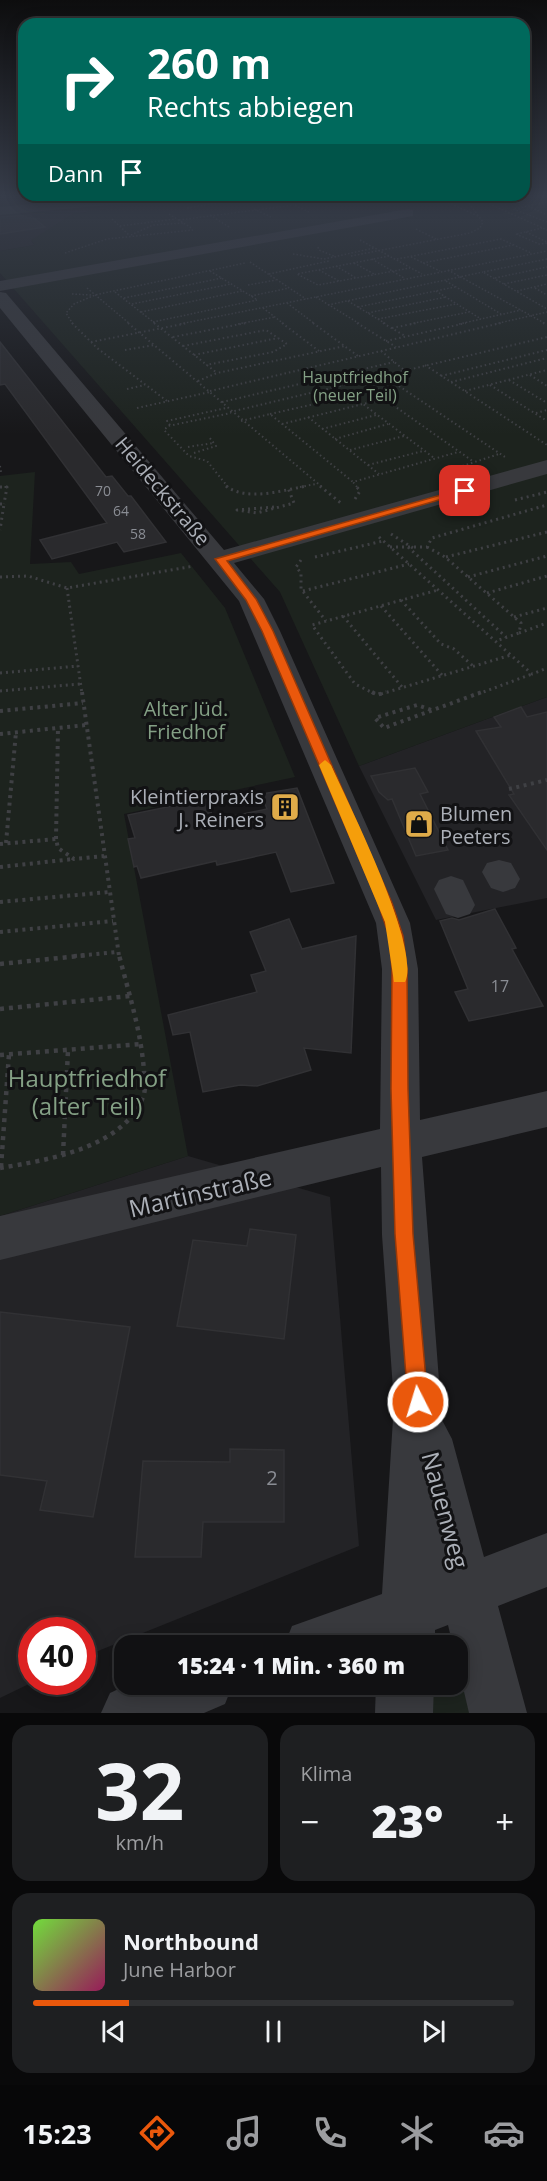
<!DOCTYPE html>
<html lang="de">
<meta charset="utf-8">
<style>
:root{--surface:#111113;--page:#1e1f21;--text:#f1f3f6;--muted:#9c9da0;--line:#303133;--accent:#ea580c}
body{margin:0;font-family:"Open Sans",sans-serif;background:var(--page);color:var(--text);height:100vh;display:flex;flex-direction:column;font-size:22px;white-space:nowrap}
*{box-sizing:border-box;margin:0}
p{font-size:20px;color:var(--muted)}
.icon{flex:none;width:33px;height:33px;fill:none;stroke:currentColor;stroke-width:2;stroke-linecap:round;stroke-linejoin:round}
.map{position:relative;height:1713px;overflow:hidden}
.side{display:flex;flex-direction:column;gap:12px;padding:12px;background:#09090a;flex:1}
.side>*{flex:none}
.hud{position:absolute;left:18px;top:18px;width:512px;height:183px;border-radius:18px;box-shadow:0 3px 15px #0003,0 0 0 2px var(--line);background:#00695c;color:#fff;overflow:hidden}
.speed{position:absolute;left:18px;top:1617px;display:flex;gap:12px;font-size:30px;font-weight:700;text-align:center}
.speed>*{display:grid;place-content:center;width:78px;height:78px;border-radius:50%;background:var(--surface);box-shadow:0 3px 15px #0003,0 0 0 2px var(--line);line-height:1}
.speed .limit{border:9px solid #d22;background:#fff;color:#111}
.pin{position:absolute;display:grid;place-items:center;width:51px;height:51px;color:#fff;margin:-26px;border-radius:12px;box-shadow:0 3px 9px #0006}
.me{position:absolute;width:66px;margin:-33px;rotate:355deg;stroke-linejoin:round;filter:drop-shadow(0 0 4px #0008)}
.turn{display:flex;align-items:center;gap:21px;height:126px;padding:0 30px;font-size:27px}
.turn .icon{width:78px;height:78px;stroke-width:2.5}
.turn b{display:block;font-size:42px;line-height:51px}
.then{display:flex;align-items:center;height:57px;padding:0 30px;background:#0003;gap:12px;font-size:22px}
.big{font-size:45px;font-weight:800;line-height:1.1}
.side .tile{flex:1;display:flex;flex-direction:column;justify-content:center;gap:9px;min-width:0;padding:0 21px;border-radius:18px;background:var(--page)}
.side .dial{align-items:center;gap:0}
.dial b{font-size:78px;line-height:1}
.song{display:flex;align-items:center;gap:18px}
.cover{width:72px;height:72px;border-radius:9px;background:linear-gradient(135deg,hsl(100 70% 55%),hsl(330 70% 35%))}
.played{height:6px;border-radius:3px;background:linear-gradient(90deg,var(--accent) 20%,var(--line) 20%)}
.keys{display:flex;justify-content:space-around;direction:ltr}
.heat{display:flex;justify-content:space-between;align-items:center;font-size:33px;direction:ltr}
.side .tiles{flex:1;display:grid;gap:12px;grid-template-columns:1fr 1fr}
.tile:last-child{grid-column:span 2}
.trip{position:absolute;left:114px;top:1635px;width:354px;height:60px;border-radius:18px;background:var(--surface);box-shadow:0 3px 15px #0003,0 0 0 2px var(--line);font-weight:800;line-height:60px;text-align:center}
.menu{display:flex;height:96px;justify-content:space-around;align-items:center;background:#070708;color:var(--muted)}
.menu .icon{width:42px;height:42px}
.menu .selected{color:var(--accent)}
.menu b{font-size:27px;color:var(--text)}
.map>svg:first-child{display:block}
</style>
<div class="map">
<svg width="547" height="1713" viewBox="0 0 547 1713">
<rect width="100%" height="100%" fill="#171719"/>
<g fill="#232326">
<polygon points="0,195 197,195 73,214 31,241 35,245 0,251"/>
<polygon points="547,697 547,898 436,920 359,766"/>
<polygon points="188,1156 330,1197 359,1546 83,1657 82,1630 32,1630 33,1682 0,1698 0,1216"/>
</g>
<g fill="#1d231e">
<polygon points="197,195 547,195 547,697 359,766 280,592 0,273 0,251 35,245 31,240 73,214"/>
<polygon points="35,472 30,564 71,562 79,574 181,553 225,608 295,777 124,814 188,1156 0,1216 0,476"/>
<polygon points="458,1654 461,1657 476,1713 424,1713 426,1685 458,1684"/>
</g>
<g fill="#2a2a2d" stroke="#313134" stroke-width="1.5">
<polygon points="30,215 45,227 0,234 0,217"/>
<polygon points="0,342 106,477 112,476 128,496 131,496 166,542 124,552 117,542 52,559 40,540 107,523 5,384 0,385"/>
<polygon points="521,707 527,717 547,712 547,850 509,795 514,794 476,731 501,727 494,717"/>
<polygon points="415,768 428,792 420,794 448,850 416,856 392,799 388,800 379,792 371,776"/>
<polygon points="297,788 334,883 291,892 276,852 217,865 216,861 141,878 137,866 134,867 128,839 135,838 128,815 206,799 214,820 267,809 261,794"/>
<polygon points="495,909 516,948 512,949 543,1006 469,1021 455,992 468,989 440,921 452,918 459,920"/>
<polygon points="289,919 302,949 356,936 351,1053 304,1048 311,1070 257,1086 240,1085 203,1092 190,1032 173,1035 168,1015 257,992 251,975 266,971 250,932"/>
<polygon points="250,1229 296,1235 284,1339 177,1326 193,1240 247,1246"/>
<polygon points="0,1312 130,1327 93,1517 40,1510 47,1481 0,1475"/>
<polygon points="230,1449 284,1450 284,1522 203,1522 201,1557 135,1557 143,1461 230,1462"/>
</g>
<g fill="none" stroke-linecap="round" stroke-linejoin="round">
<g stroke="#3f4044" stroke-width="1.5" stroke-dasharray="1.5 2" stroke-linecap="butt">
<polyline points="278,195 294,204"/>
<polyline points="432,195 478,216"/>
<polyline points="440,195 468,202"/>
<polyline points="470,195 547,230"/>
<polyline points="547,202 513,209 547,222"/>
<polyline points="528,206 547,215"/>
<polyline points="187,208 263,195"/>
<polyline points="254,209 271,217"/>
<polyline points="309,212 294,205 343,195"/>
<polyline points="169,214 193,229"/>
<polyline points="210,215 229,227"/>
<polyline points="112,219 130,236"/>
<polyline points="179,220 294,205"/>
<polyline points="120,226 175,219"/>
<polyline points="416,229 436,239"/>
<polyline points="526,232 547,242"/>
<polyline points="516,234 539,244 547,243"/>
<polyline points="517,234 542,228"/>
<polyline points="131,235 153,225 183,223"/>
<polyline points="360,240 422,274"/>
<polyline points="318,247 319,250 336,257"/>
<polyline points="65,253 107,239 193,230"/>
<polyline points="293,254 324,259 374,248"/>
<polyline points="351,256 470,233 480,228 483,222 468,202 506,195"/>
<polyline points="389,256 297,274 318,285 410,268"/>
<polyline points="411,257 440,271"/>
<polyline points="372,259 404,278"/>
<polyline points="397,259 501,239 531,253"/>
<polyline points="547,259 483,272 547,309"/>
<polyline points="250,262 306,299"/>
<polyline points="354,263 374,274"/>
<polyline points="423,263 513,245"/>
<polyline points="336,266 356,278"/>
<polyline points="319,270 339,281"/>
<polyline points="448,270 546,324"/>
<polyline points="210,271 256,299"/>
<polyline points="269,274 329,261"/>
<polyline points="495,278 547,267"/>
<polyline points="446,281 501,314"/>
<polyline points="504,284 547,275"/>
<polyline points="248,285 276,280"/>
<polyline points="87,288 130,324"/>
<polyline points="535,288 547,295"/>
<polyline points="436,291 481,319"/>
<polyline points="517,291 547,284"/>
<polyline points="115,292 156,324"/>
<polyline points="72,294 91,295"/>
<polyline points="251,296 289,288"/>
<polyline points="316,297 360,324"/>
<polyline points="124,298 222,278"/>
<polyline points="348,301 386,324"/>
<polyline points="287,303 315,324"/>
<polyline points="132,304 231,284"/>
<polyline points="328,305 483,272"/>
<polyline points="358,307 455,287"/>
<polyline points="263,308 284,324"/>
<polyline points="141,312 242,291"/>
<polyline points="368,313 446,297"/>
<polyline points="378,319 456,304"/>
<polyline points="153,322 257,300"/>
<polyline points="73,324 66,313 74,304 95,295 245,263"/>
<polyline points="180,324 547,251"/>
<polyline points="238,324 275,317"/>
<polyline points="410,324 469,312"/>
<polyline points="459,324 521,310"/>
<polyline points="495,324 547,312"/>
</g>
<g stroke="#3f4044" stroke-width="2" stroke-dasharray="1.5 3" stroke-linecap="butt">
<polyline points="72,323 97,348 167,401"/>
<polyline points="128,323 322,487"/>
<polyline points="154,323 217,373"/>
<polyline points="282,323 319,351"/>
<polyline points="313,323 358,356"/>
<polyline points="357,323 396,347"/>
<polyline points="383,323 405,336"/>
<polyline points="543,323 547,325"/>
<polyline points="392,328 417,323"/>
<polyline points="173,337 246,323"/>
<polyline points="386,341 466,323"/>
<polyline points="91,342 188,323"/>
<polyline points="183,346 266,330 287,344 273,352 206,365"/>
<polyline points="125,350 154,345"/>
<polyline points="381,351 404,370"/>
<polyline points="194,355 278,338"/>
<polyline points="425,365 547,445"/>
<polyline points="530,375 547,386"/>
<polyline points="384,376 505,457"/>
<polyline points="441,376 547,350"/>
<polyline points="509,380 547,403"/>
<polyline points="198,381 217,373 345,346"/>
<polyline points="451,382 547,358"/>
<polyline points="397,385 373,391 474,462"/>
<polyline points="490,385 547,421"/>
<polyline points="127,389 145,385"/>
<polyline points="210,391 501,323"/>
<polyline points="465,391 547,370"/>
<polyline points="384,399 363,404 434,458"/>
<polyline points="222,402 394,362"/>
<polyline points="137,408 210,392"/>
<polyline points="230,412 547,337"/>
<polyline points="536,413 547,410"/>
<polyline points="270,414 373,391"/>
<polyline points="308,417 379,474"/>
<polyline points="241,421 270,414 353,482"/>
<polyline points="282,424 363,404"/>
<polyline points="170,425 167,421 226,408"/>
<polyline points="322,429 376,415"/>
<polyline points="335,439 388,424"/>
<polyline points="188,447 213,443"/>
<polyline points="350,450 404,436"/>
<polyline points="194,453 216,446 209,437"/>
<polyline points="368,465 423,451"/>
<polyline points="0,466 1,472"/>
<polyline points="441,473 499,454"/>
<polyline points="0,487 7,487"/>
<polyline points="228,487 207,461 189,456 164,430 168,426 231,413"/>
<polyline points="300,487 316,484"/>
<polyline points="357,487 353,482 458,452"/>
</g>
<g stroke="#3f4044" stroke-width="3" stroke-dasharray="2 4" stroke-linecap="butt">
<path d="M226,486C247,502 283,490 307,486"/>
<polyline points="320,486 342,504"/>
<polyline points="0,487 7,487 4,504"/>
<polyline points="355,499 360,491 356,486"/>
<polyline points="515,500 547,492"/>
<polyline points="0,504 4,504 0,530"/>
<polyline points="274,507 237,510 257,513 294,503 288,488"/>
<polyline points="391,534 413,548"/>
<polyline points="379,537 532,674 547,668"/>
<polyline points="390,547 427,547 432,538 547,505"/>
<polyline points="408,547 506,637"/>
<polyline points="427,547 445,557 521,623 519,633 496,641"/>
<polyline points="315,557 383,541"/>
<polyline points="446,557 547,532"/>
<polyline points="301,560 296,567 301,573 301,589 326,621"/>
<polyline points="0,577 28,576 67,588 194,566"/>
<polyline points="468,577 547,556"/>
<polyline points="67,588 82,694"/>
<polyline points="303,591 409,564"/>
<polyline points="487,593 547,576"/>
<polyline points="401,600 441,644 454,649 473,666"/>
<polyline points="381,606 442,675"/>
<polyline points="343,616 402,687"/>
<polyline points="514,617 547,608"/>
<polyline points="519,633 547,623"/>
<polyline points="0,673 78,666"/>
<polyline points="0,691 80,684"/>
<polyline points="375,694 355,684 312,625 438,590"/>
<polyline points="381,694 511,655"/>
<polyline points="478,694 532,674"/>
</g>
<g stroke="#3f4044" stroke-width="4" stroke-dasharray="3 4.5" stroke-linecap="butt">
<polyline points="82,692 119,956"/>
<polyline points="372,692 377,695 386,692"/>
<polyline points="431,710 417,705 375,718 384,728 482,692"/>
<polyline points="0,711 83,703"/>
<polyline points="0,734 86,725"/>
<polyline points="509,789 547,780"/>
<polyline points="56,839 58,728"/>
<polyline points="6,843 16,732"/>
<polyline points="0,844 56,839 58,848 74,859 104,856"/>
<polyline points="0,867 73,859"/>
<polyline points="0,902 109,892"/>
<polyline points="0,932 113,921"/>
<polyline points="74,956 118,952"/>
</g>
<g stroke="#3f4044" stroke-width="4.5" stroke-dasharray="4 5" stroke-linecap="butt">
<polyline points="0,964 89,955"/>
<polyline points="0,1009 130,996"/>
<polyline points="0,1055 142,1044"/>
<polyline points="63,1155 68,1050"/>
<polyline points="1,1167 9,1054"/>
<path d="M0,1168C47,1160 126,1148 144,1094C146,1087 144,1078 144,1071C141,1031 129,994 119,955"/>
</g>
<g fill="#38393d" fill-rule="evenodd">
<polygon points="126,195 181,195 174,199 0,215 0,207"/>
<polygon points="408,209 413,210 413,216 0,291 0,281"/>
<polygon points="0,292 6,293 224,550 547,460 547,474 234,563 264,599 280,631 410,923 418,969 420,1120 547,1091 547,1127 422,1157 442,1420 452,1439 484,1557 547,1533 547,1587 498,1606 527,1713 469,1713 458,1666 458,1646 453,1646 448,1625 435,1630 435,1646 284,1646 292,1626 382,1594 394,1403 382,1235 381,1167 0,1260 0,1216 380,1129 382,969 376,923 239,601 0,308"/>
<polygon points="499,860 511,863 520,879 515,888 503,892 491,888 482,872 487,863"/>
<polygon points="451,876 463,880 475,905 470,914 458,918 446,914 434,889 439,880"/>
<polygon points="129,1684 233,1684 225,1704 204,1713 101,1713 110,1693"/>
<polygon points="376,1684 434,1684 433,1713 375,1713"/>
</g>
</g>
<linearGradient id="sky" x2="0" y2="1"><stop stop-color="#0d0d0e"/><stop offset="0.45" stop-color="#363c49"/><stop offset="1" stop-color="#363c49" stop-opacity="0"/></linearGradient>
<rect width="547" height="435" fill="url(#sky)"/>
<polygon fill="#ea580c" stroke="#983908" stroke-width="1.5" points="462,489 470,491 227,561 256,599 273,631 392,903 403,936 407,969 408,1089 413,1234 428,1402 425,1410 418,1413 411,1410 408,1402 395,1234 391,1089 392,969 389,936 378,903 262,631 246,600 215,559"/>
<path fill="#f59e0b" d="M325,760L331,765C348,803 422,949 405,982H394L385,922L319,765Z"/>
<defs>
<g id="building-square" transform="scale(1.5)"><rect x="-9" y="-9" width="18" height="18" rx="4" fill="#dfab49" stroke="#121214"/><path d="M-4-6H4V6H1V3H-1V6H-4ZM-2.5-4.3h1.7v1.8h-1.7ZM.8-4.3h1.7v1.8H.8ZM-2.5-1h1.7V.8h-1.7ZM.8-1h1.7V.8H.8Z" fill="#111"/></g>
<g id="shop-square" transform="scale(1.5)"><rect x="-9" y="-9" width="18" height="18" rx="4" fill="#dfab49" stroke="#121214"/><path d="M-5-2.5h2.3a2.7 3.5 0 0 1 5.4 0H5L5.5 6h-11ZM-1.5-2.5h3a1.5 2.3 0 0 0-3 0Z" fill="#111"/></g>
</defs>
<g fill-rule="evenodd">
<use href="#building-square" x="285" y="807"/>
<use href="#shop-square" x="419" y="824"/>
</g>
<g text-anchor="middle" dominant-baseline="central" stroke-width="6" stroke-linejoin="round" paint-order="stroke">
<g font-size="14" fill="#8a8d94">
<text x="103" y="490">70</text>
<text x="121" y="510">64</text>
<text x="138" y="533">58</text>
</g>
<g font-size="16" fill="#84a085" stroke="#121214">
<text x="355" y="377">Hauptfriedhof<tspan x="355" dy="18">(neuer Teil)</tspan></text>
</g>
<g font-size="16" fill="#8a8d94">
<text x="500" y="986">17</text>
</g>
<g font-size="20" fill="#abafb7" stroke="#121214">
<text transform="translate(163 491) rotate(50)">Heideckstraße</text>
</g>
<g font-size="20" fill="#84a085" stroke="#121214">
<text x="186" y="708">Alter Jüd.<tspan x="186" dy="23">Friedhof</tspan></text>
</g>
<g font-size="20" fill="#abafb7" stroke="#121214" text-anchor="end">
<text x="264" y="796">Kleintierpraxis<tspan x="264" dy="23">J. Reiners</tspan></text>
<text x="440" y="813" text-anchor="start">Blumen<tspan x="440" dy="23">Peeters</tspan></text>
</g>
<g font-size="20" fill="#8a8d94">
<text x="272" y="1477">2</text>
</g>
<g font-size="24" fill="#84a085" stroke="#121214">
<text x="87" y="1077">Hauptfriedhof<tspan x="87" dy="28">(alter Teil)</tspan></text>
</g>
<g font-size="24" fill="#abafb7" stroke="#121214">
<text transform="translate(200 1192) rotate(-13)">Martinstraße</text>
<text transform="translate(446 1510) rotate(75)">Nauenweg</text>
</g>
</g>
</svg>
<div class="speed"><div class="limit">40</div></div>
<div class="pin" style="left:465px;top:491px;background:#d93025"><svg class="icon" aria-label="arrive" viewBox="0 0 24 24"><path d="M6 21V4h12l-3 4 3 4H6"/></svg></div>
<svg class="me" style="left:418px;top:1402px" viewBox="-20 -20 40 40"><circle r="17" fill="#ea580c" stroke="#fff" stroke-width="3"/><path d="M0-11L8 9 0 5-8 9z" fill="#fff"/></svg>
<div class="trip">15:24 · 1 Min. · 360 m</div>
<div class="hud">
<div class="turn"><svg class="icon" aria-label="right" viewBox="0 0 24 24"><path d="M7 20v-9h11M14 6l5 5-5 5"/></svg><div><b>260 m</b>Rechts abbiegen</div></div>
<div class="then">Dann<svg class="icon" aria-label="arrive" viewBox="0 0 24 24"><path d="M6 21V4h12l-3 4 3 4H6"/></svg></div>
</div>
</div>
<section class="side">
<div class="tiles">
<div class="tile dial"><b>32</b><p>km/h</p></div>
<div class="tile"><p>Klima</p>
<div class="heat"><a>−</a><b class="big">23°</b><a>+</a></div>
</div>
<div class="tile">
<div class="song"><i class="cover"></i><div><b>Northbound</b><p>June Harbor</p></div></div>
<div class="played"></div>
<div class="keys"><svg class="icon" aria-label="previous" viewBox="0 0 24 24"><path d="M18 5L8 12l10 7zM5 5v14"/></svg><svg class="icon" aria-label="pause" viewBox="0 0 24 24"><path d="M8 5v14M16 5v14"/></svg><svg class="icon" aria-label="next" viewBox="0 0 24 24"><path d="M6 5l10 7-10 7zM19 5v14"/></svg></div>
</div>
</div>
</section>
<nav class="menu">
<b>15:23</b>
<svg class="icon selected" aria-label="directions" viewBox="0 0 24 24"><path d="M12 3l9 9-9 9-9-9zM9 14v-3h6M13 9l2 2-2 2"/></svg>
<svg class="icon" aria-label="music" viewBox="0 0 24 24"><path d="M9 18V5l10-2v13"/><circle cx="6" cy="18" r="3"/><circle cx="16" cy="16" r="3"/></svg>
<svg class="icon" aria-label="phone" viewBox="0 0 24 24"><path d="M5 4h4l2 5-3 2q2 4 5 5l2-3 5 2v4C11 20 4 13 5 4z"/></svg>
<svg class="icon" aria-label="climate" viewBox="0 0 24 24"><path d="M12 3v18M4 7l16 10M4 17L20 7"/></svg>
<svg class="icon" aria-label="car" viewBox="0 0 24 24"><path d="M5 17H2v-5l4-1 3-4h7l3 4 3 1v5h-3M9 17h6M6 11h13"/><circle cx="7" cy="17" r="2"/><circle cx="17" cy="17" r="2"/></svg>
</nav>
